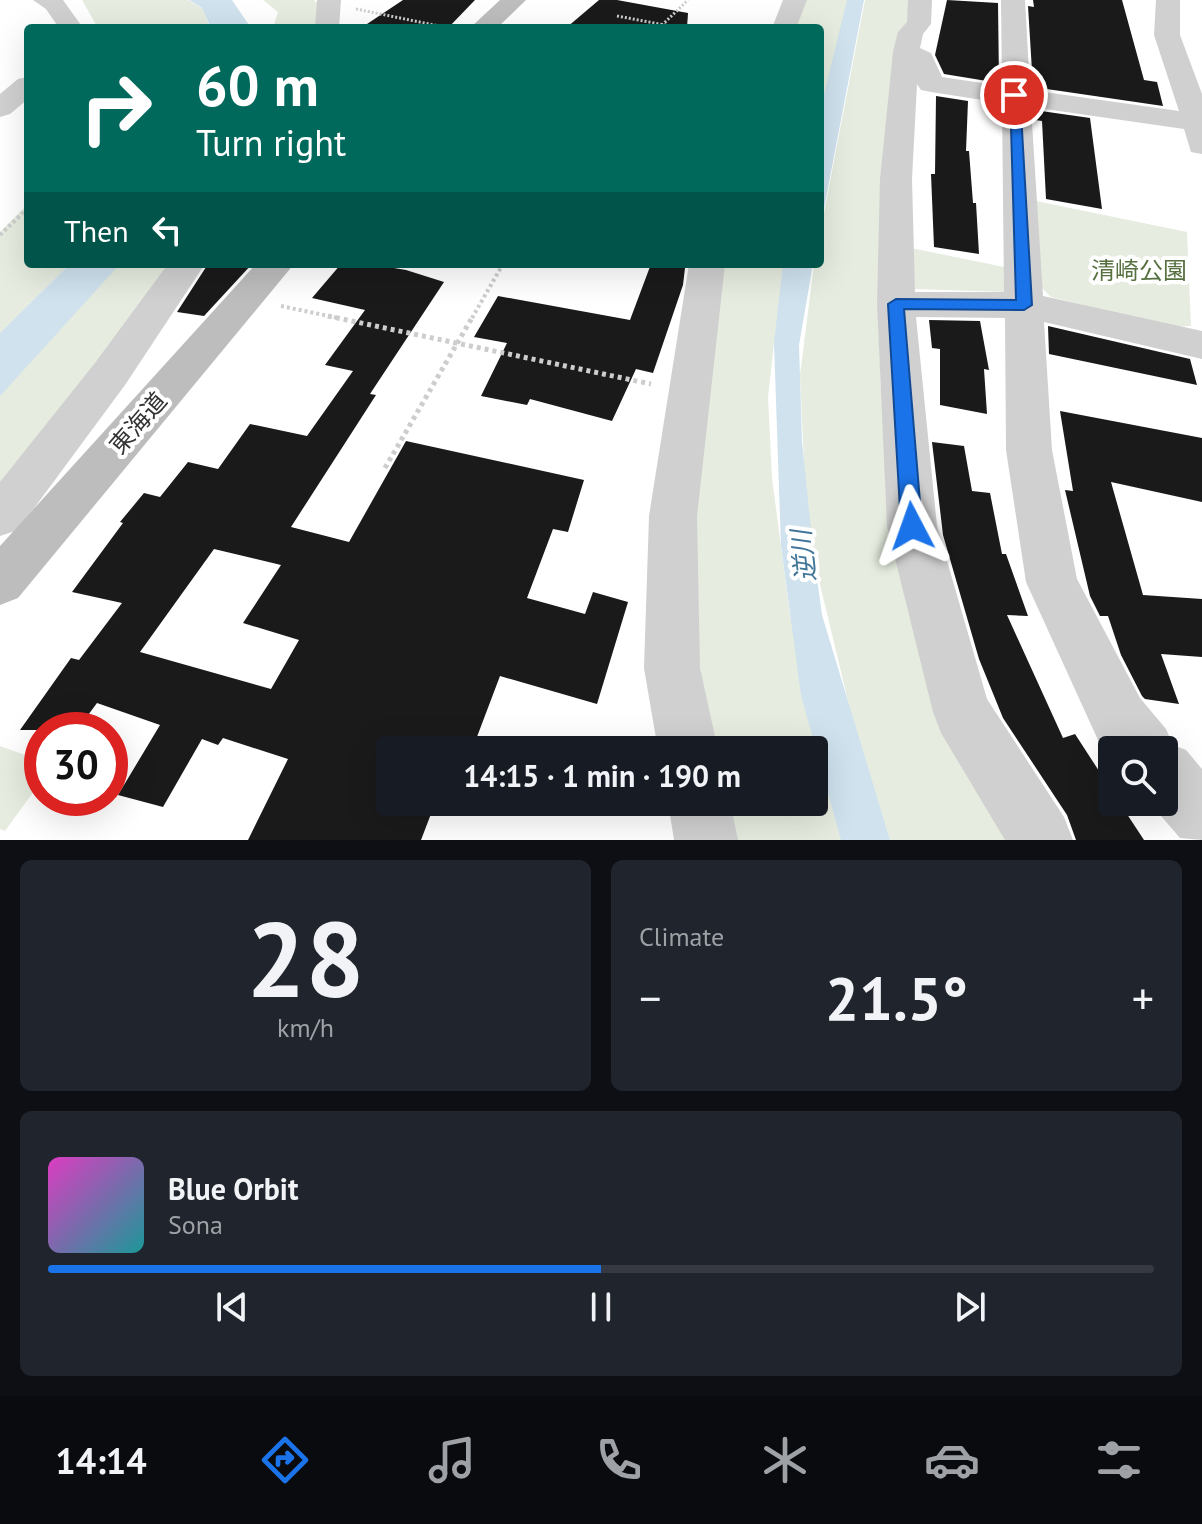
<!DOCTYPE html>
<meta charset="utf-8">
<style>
:root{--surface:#171b24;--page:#20242c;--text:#f1f3f6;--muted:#9ea1a6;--line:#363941;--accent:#1a73e8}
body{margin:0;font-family:"PT Sans","Noto Sans JP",sans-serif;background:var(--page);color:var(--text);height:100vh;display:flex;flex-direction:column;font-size:30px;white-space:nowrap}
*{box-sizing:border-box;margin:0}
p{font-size:26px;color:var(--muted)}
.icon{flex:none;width:44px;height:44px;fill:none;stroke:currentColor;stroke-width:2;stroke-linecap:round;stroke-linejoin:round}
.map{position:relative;height:840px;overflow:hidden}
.details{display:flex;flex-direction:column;gap:20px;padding:20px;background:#0d0f14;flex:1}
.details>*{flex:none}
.hud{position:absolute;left:24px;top:24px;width:800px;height:244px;border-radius:8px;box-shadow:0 8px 32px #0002;background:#00695c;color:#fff;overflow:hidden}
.fabs{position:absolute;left:1098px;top:736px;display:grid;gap:16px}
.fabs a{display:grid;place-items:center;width:80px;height:80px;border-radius:8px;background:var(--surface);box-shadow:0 8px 32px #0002;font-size:40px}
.speed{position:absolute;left:24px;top:712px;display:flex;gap:16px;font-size:40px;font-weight:700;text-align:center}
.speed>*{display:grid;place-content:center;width:104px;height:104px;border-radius:50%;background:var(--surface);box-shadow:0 8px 32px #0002;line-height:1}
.speed .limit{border:12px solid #d22;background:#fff;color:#111}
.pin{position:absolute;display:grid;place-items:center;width:68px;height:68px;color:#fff;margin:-34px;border:4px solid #fff;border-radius:50%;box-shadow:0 2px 8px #0007}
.me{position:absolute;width:88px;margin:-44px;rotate:356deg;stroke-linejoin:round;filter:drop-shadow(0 0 6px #0008)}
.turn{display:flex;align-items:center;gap:28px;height:168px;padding:0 40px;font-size:36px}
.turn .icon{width:104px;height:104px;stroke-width:2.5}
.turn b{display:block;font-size:56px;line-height:68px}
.then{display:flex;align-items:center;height:76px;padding:0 40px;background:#0003;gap:16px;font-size:30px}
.big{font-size:60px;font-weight:600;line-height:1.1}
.details .card{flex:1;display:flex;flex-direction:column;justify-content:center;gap:12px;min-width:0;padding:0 28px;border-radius:12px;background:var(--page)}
.details .dial{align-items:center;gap:0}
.dial b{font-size:104px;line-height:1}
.song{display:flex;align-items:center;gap:24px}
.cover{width:96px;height:96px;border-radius:12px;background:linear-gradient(135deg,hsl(310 70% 55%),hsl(180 70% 35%))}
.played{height:8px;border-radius:4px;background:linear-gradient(90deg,var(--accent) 50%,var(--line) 50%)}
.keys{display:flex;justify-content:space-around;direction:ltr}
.heat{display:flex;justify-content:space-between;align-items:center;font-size:44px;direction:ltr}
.details .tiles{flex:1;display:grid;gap:20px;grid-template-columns:1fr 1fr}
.card:last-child{grid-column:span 2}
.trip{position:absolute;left:376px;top:736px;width:452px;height:80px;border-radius:8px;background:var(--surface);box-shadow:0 8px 32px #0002;font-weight:600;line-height:80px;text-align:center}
.tab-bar{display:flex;height:128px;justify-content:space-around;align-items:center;background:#090b0e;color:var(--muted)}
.tab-bar .icon{width:56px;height:56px}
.tab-bar .on{color:var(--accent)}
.tab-bar b{font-size:36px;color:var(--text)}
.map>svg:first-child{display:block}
</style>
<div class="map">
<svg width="1202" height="840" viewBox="0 0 1202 840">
<rect width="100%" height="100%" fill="#fff"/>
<g fill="#e6ecdf">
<polygon points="82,0 188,0 203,9 210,28 98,28"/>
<polygon points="263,0 314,0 317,3 316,28 273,28 278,12"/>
<polygon points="804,0 848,0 820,123 820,28 795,28"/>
<polygon points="865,0 913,0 878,314 881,395 901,527 1028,840 890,840 853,722 807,530 800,375 814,264 820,264 820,234"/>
<polygon points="1036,201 1187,232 1191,326 1171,327 1051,297 1040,286"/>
<polygon points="28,204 28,264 70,264 0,333 0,232"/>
<polygon points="911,248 1004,267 1005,292 915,289"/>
<polygon points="118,264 177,264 0,491 0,394"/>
<polygon points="710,264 791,264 774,343 768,397 772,478 790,615 848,840 706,840 699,802 814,802 814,750 688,750 672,668"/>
<polygon points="0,746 42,761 42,780 5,831 0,829"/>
</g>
<g fill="#cfe2ee">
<polygon points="189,0 232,0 251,28 211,28 202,8"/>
<polygon points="847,0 864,0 820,229 820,111"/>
<polygon points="70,264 120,264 0,396 0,333"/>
<polygon points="783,264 813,264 799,345 802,441 813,549 822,615 890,840 841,840 801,695 781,546 774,343"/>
</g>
<g fill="#1a1a1a" fill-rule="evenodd">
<polygon points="403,0 475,0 448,28 361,28"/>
<polygon points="599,0 617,0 688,13 687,28 566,28"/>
<polygon points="947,0 998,3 999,83 944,74 935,55"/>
<polygon points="1033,0 1122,0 1144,80 1157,82 1163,106 1033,87 1028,6 1034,7"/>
<polygon points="936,96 968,101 966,151 969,151 973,203 976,203 979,254 934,247 931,174 935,174"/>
<polygon points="1034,110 1090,118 1102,209 1046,199 1042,121 1035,120"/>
<polygon points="208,264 252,264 204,316 177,312"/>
<path d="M341,264H370L406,270L444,282L370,394L376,395L291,527L349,542L406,441L584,480L568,532L553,529L527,598L585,614L593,592L628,602L597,704L500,676L472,750H390V802H452L448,811L434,806L421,840H248L288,759L223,738L218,745L202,739L163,807L118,795L160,725L97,703L77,730H20L71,658L79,660L122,603L72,592L123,523L120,522L144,493L160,497L188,462L218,469L250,424L307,436L353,371L325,365L365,310L312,298ZM214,549L281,565L243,623L299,640L271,689L140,652Z"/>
<polygon points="651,264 685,268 683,285 653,373 636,369 612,421 530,399 527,405 481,396 507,343 474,337 498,296 630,320"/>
<polygon points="929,320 980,321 989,370 984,369 987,414 940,405 940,349 932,348"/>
<polygon points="1048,326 1190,359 1197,385 1049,354"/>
<polygon points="1060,411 1202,438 1202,502 1111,482 1143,595 1202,599 1202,657 1161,654 1179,704 1145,699 1142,696 1121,655 1108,616 1100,616 1090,596 1065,490 1073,491"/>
<polygon points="932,442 964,446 972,491 990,493 1002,554 1006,554 1028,616 1007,615 1063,738 1075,734 1112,791 1112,802 1119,802 1144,840 1076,840 1067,815 1003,718 979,659 943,535"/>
</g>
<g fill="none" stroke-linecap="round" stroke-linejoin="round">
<g stroke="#cdcdcd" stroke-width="3" stroke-dasharray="2 2" stroke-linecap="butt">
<polyline points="356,9 449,28"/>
<polyline points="617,16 681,28"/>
<polyline points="659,28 688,0"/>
</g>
<g stroke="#cdcdcd" stroke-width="4" stroke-dasharray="3 3" stroke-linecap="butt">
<polyline points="0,235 28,208"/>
<polyline points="281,306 338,318"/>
<polyline points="472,318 503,264"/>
</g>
<g stroke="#cdcdcd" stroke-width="5" stroke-dasharray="4 4" stroke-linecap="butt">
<polyline points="328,316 651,384"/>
<polyline points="385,468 473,316"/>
</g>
<g fill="#d0d0d0" fill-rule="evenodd">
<polygon points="33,0 63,0 83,28 59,28 46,9"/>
<polygon points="317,0 341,0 339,28 315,28"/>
<polygon points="783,0 807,0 796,28 772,28"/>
<path d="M908,0H932L931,24L923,34L920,48L931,53L942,77L1002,86L1001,0H1025L1030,90L1179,111L1154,35L1156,0H1180V35L1202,94V154L1191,152L1184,129L1031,107L1043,296L1202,331V359L1044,322L1052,450L1077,579L1140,698L1166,729L1173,745L1186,750L1202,769V840L1180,838L1149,802H1164V750H1112V757L1098,740L1026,582L1006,450L1005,318L916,317L937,526L987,699L1064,817L1073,840H1005L941,733L933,712L887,526L877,304L880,179L893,52L898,32L907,22ZM917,84L921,90L931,92L1002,103L1004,292H915L912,179Z"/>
<polygon points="28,77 28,99 10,114 0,117 0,94 18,79"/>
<polygon points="168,264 205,264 125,385 18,530 0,536 0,482 95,363"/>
<polygon points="689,264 725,264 697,516 700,668 718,750 658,750 644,668 649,516"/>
<polygon points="668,802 730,802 738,840 674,840"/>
</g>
<g fill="#bdbdbd" fill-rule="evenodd">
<polygon points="500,0 526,0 497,28 470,28"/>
<polygon points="256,264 294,264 18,598 0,605 0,546"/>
</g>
</g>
<polygon fill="#1a73e8" stroke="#114b97" stroke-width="2" points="1010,92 1020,95 1032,305 1024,310 904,309 922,526 919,532 912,535 904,532 901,526 888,304 896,299 1016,300"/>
<g text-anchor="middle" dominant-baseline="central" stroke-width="8" stroke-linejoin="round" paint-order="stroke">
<g font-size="24" fill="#56703f" stroke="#fff">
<text x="1139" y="270">清崎公園</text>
</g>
<g font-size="24" fill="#333" stroke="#fff">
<text transform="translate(138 423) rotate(-49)">東海道</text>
</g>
<g font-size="26" font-style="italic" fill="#3f7597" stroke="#fff">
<text transform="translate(803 556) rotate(-96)">逆川</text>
</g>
</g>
</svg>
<div class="fabs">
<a><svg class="icon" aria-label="search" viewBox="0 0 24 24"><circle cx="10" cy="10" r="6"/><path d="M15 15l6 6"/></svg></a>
</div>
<div class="speed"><div class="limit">30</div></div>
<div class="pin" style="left:1014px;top:95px;background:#d93025"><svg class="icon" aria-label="arrive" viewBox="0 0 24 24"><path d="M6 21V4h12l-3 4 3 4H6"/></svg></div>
<svg class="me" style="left:912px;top:526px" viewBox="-20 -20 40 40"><path d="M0-17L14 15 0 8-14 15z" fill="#1a73e8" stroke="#fff" stroke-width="4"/></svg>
<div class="trip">14:15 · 1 min · 190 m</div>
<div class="hud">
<div class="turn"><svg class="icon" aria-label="right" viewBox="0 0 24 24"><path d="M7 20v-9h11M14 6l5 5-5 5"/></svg><div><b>60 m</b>Turn right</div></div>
<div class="then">Then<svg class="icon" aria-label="left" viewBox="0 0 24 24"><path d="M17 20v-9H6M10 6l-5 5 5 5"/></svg></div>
</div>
</div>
<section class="details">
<div class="tiles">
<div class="card dial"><b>28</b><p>km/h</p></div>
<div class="card"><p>Climate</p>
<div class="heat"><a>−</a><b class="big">21.5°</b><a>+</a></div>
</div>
<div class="card">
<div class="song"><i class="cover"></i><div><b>Blue Orbit</b><p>Sona</p></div></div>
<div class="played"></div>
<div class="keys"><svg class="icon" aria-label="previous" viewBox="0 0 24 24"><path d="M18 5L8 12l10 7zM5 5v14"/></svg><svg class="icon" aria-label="pause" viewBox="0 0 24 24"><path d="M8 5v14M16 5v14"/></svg><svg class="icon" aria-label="next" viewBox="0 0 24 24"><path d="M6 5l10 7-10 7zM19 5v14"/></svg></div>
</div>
</div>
</section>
<nav class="tab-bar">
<b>14:14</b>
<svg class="icon on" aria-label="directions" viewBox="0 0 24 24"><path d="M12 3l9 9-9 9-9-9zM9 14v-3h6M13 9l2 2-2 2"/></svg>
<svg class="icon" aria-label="music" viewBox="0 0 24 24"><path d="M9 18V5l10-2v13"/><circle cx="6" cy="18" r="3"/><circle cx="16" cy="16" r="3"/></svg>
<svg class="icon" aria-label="phone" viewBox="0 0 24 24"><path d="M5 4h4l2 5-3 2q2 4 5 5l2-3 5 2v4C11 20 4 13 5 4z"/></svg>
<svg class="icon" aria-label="climate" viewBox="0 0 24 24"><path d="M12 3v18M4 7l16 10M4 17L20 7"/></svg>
<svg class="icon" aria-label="car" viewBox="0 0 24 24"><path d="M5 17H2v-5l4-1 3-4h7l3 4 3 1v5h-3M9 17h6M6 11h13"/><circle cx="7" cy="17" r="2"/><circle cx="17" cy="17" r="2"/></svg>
<svg class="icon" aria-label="filters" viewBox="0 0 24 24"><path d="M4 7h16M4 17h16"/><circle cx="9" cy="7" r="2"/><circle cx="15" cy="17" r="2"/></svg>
</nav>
